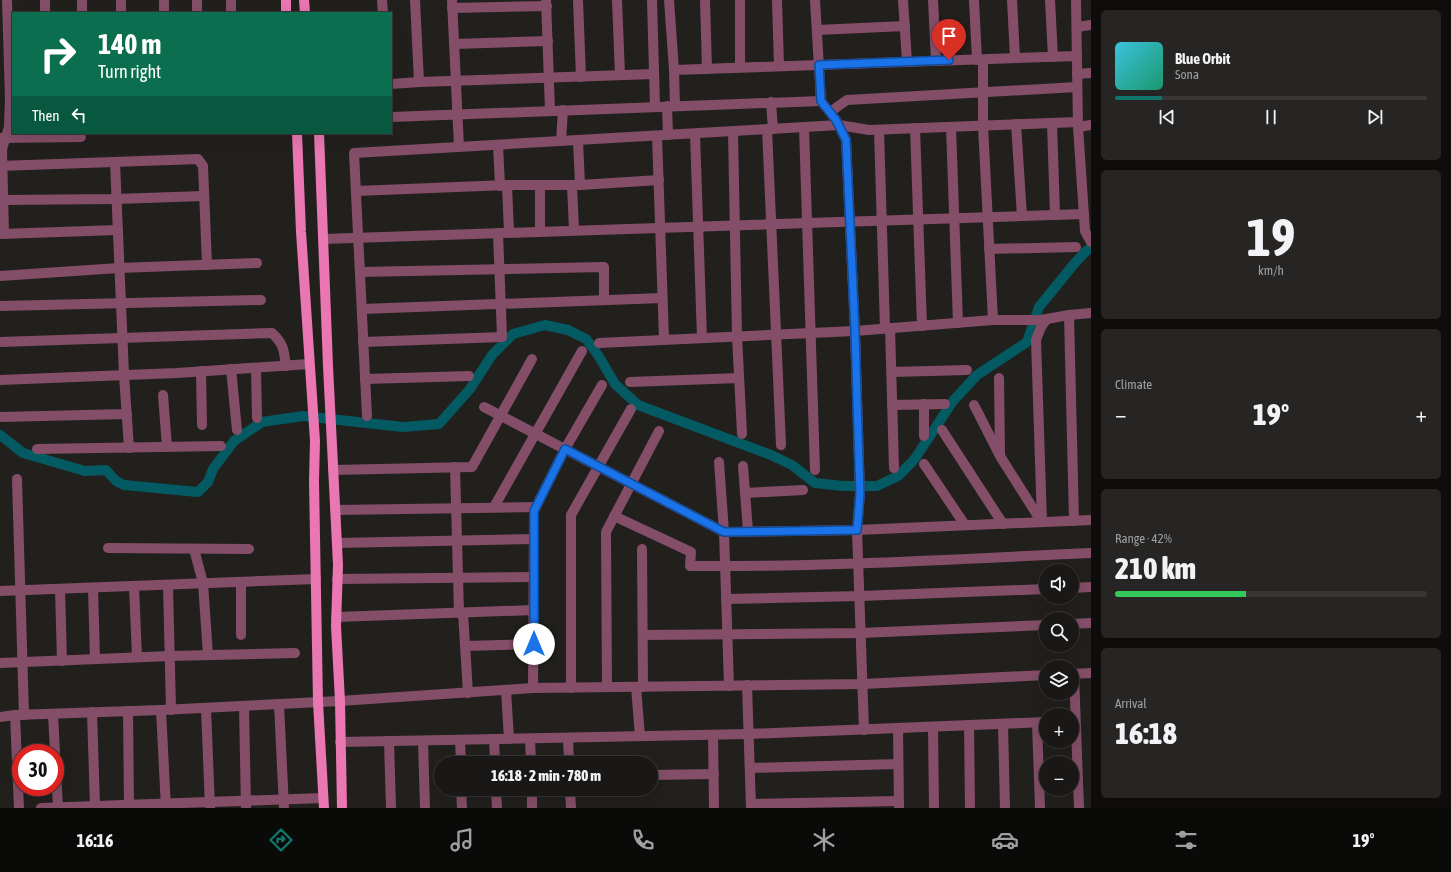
<!DOCTYPE html>
<meta charset="utf-8">
<style>
:root{--surface:#1a1816;--page:#272523;--text:#f1f3f6;--muted:#9fa0a1;--line:#383735;--accent:#0f766e}
body{margin:0;font-family:"Asap Condensed",sans-serif;background:var(--page);color:var(--text);height:100vh;display:flex;flex-direction:column;font-size:15px;white-space:nowrap}
*{box-sizing:border-box;margin:0}
p{font-size:13px;color:var(--muted)}
.icon{flex:none;width:22px;height:22px;fill:none;stroke:currentColor;stroke-width:2;stroke-linecap:round;stroke-linejoin:round}
.map{position:relative;flex:1;overflow:hidden}
.drawer{display:flex;flex-direction:column;gap:10px;padding:10px;background:#0e0d0c;width:360px}
.drawer>*{flex:none}
.banner{position:absolute;left:12px;top:12px;width:380px;height:122px;border-radius:0px;box-shadow:0 4px 16px #0002,0 0 0 1px var(--line);background:#0b6e4f;color:#fff;overflow:hidden}
.tools{position:absolute;left:1039px;top:564px;display:grid;gap:8px}
.tools a{display:grid;place-items:center;width:40px;height:40px;border-radius:50%;background:var(--surface);box-shadow:0 4px 16px #0002,0 0 0 1px var(--line);font-size:20px}
.speed{position:absolute;left:12px;top:744px;display:flex;gap:8px;font-size:20px;font-weight:700;text-align:center}
.speed>*{display:grid;place-content:center;width:52px;height:52px;border-radius:50%;background:var(--surface);box-shadow:0 4px 16px #0002,0 0 0 1px var(--line);line-height:1}
.speed .limit{border:6px solid #d22;background:#fff;color:#111}
.pin{position:absolute;display:grid;place-items:center;width:34px;height:34px;color:#fff;margin:-41px -17px;border-radius:50% 50% 50% 0;rotate:-45deg;box-shadow:0 0 4px #0007}
.pin .icon{rotate:45deg}
.me{position:absolute;width:44px;margin:-22px;rotate:0deg;stroke-linejoin:round;filter:drop-shadow(0 0 3px #0008)}
.turn{display:flex;align-items:center;gap:14px;height:84px;padding:0 20px;font-size:18px}
.turn .icon{width:52px;height:52px;stroke-width:2.5}
.turn b{display:block;font-size:28px;line-height:34px}
.then{display:flex;align-items:center;height:38px;padding:0 20px;background:#0003;gap:8px;font-size:15px}
.big{font-size:30px;font-weight:800;line-height:1.1}
.drawer .tile{flex:1;display:flex;flex-direction:column;justify-content:center;gap:6px;min-width:0;padding:0 14px;border-radius:6px;background:var(--page)}
.drawer .dial{align-items:center;gap:0}
.dial b{font-size:52px;line-height:1}
.song{display:flex;align-items:center;gap:12px}
.cover{width:48px;height:48px;border-radius:6px;background:linear-gradient(135deg,hsl(190 70% 55%),hsl(160 70% 35%))}
.played{height:4px;border-radius:2px;background:linear-gradient(90deg,var(--accent) 15%,var(--line) 15%)}
.keys{display:flex;justify-content:space-around;direction:ltr}
.heat{display:flex;justify-content:space-between;align-items:center;font-size:22px;direction:ltr}
.charge{height:6px;border-radius:3px;background:linear-gradient(90deg,#34c759 42%,var(--line) 0)}
.trip{position:absolute;left:434px;top:756px;width:224px;height:40px;border-radius:20px;background:var(--surface);box-shadow:0 4px 16px #0002,0 0 0 1px var(--line);font-weight:800;line-height:40px;text-align:center}
.menu{display:flex;height:64px;justify-content:space-around;align-items:center;background:#0a0a09;color:var(--muted)}
.menu .icon{width:28px;height:28px}
.menu .selected{color:var(--accent)}
.menu b{font-size:18px;color:var(--text)}
main{display:flex;flex:1;min-height:0}
.map>svg:first-child{display:block}
</style>
<main>
<div class="map">
<svg width="1091" height="808" viewBox="0 0 1091 808">
<rect width="100%" height="100%" fill="#22201d"/>
<g fill="none" stroke-linecap="round" stroke-linejoin="round">
<polyline stroke="#035a62" stroke-width="10" points="0,435 23,453 85,471 106,470 116,481 124,485 198,492 208,482 213,469 234,441 262,422 303,416 403,427 439,424 470,389 492,355 513,334 545,325 568,330 586,339 598,355 615,384 638,405 771,455 792,465 815,483 843,486 877,486 898,476 914,460 953,401 977,375 1027,342 1039,307 1074,264 1085,252 1091,248"/>
<g stroke="#844e68" stroke-width="10">
<polyline points="45,0 45,13"/>
<polyline points="82,0 82,13"/>
<polyline points="121,0 121,13"/>
<polyline points="164,0 164,13"/>
<polyline points="197,0 197,13"/>
<polyline points="231,0 231,13"/>
<polyline points="382,0 383,13"/>
<polyline points="452,0 459,147"/>
<polyline points="546,0 550,110"/>
<polyline points="578,0 581,77"/>
<polyline points="617,0 620,75"/>
<polyline points="652,0 655,106"/>
<polyline points="669,0 674,70"/>
<polyline points="705,0 707,69"/>
<polyline points="740,0 740,67"/>
<polyline points="777,0 779,66"/>
<polyline points="815,0 821,101 836,120 846,140 855,331 860,494 857,530 864,730"/>
<polyline points="903,0 907,62"/>
<polyline points="933,0 936,61"/>
<polyline points="974,0 977,60"/>
<polyline points="1012,0 1015,58"/>
<polyline points="1050,0 1053,57"/>
<polyline points="1076,0 1078,127 1085,231 1091,242"/>
<polyline points="452,8 547,6"/>
<polyline points="1077,27 1091,25"/>
<polyline points="817,30 905,26"/>
<polyline points="454,44 548,41"/>
<polyline points="983,60 983,126 993,320"/>
<polyline points="1077,74 1091,73"/>
<polyline points="419,82 654,74"/>
<polyline points="391,84 419,82 415,0"/>
<polyline points="771,102 773,129"/>
<polyline points="667,106 668,135"/>
<polyline points="675,106 674,70 1077,56"/>
<polyline points="830,112 847,100 1077,87"/>
<polyline points="391,117 821,101"/>
<polyline points="1052,123 1055,215"/>
<polyline points="1016,124 1022,216"/>
<polyline points="804,127 815,470"/>
<polyline points="951,127 958,323"/>
<polyline points="1078,127 1091,125"/>
<polyline points="915,128 922,326"/>
<polyline points="767,129 781,445"/>
<polyline points="879,130 885,328"/>
<polyline points="733,132 737,336 742,434"/>
<polyline points="695,134 702,338"/>
<polyline points="657,136 664,339"/>
<polyline points="0,138 81,137"/>
<polyline points="578,140 580,185"/>
<polyline points="561,141 563,110"/>
<polyline points="498,145 500,186"/>
<polyline points="115,162 124,375 129,448"/>
<polyline points="0,166 198,159 203,166 207,265"/>
<polyline points="507,185 509,232"/>
<polyline points="572,185 574,230"/>
<polyline points="540,186 540,231"/>
<polyline points="356,191 507,185 580,185 659,180"/>
<polyline points="3,200 116,199 203,196"/>
<polyline points="0,234 118,230"/>
<polyline points="4,234 2,149 9,127 10,98 7,0"/>
<polyline points="323,239 1084,214"/>
<polyline points="989,249 1076,247"/>
<polyline points="360,272 604,267 604,300"/>
<polyline points="0,276 119,268 257,263"/>
<polyline points="0,306 261,300"/>
<polyline points="362,309 662,298"/>
<polyline points="1069,315 1074,521"/>
<polyline points="890,328 894,468"/>
<path d="M0,342L272,333C284,344 284,351 286,366"/>
<polyline points="363,342 502,337 498,233"/>
<polyline points="599,343 855,331 993,320 1041,320 1069,315 1091,313"/>
<polyline points="256,368 257,418"/>
<polyline points="231,369 237,430"/>
<polyline points="201,371 202,425"/>
<polyline points="892,372 967,370"/>
<polyline points="999,378 1000,454"/>
<polyline points="365,379 469,376"/>
<polyline points="0,380 177,373 309,364"/>
<polyline points="630,382 739,378"/>
<polyline points="163,395 167,447"/>
<polyline points="924,404 924,436"/>
<polyline points="892,405 945,404"/>
<polyline points="974,405 1000,456 1041,521"/>
<polyline points="484,407 724,532 857,530 1091,520"/>
<polyline points="367,416 354,153 839,125 869,130 1078,122"/>
<polyline points="0,417 127,414"/>
<polyline points="942,430 1003,524"/>
<polyline points="37,449 221,446"/>
<polyline points="719,462 724,532 729,686"/>
<polyline points="924,464 965,525"/>
<polyline points="743,466 748,531"/>
<polyline points="455,467 459,613"/>
<polyline points="333,470 472,467 532,359"/>
<polyline points="17,479 24,715"/>
<polyline points="745,493 803,490"/>
<polyline points="494,507 582,351"/>
<polyline points="335,510 536,507"/>
<path d="M614,516L691,552L690,566C824,567 958,559 1091,553"/>
<polyline points="1042,522 1036,340 1041,327 1046,320"/>
<polyline points="337,543 534,539"/>
<polyline points="108,548 249,549"/>
<polyline points="194,549 203,583 208,655"/>
<polyline points="642,549 643,687"/>
<polyline points="337,579 534,577"/>
<polyline points="241,582 241,635"/>
<polyline points="168,585 171,710"/>
<polyline points="134,586 137,657"/>
<polyline points="93,588 95,659"/>
<polyline points="1072,588 1091,587"/>
<polyline points="60,589 62,661"/>
<polyline points="0,591 316,579"/>
<polyline points="726,599 860,596 1046,589"/>
<polyline points="463,613 468,693"/>
<polyline points="336,617 534,610"/>
<polyline points="1072,624 1091,623"/>
<polyline points="643,635 861,633 1046,625"/>
<polyline points="465,646 533,644"/>
<polyline points="0,663 170,656 295,653"/>
<polyline points="1072,674 1091,673"/>
<polyline points="1074,674 1079,808"/>
<polyline points="747,685 751,808"/>
<polyline points="607,687 606,532 659,431"/>
<polyline points="636,687 640,736"/>
<polyline points="533,688 534,511 565,449 602,385"/>
<polyline points="571,688 571,515 631,409"/>
<polyline points="506,690 509,739"/>
<polyline points="279,704 284,808"/>
<polyline points="244,706 246,808"/>
<polyline points="206,708 210,808"/>
<polyline points="161,710 166,808"/>
<polyline points="128,711 129,805"/>
<polyline points="92,712 95,806"/>
<polyline points="53,714 55,753"/>
<polyline points="15,715 19,808"/>
<polyline points="0,717 15,715 161,710 340,701 533,688 863,684 1046,675"/>
<polyline points="1037,723 1040,808"/>
<polyline points="1003,724 1005,808"/>
<polyline points="969,725 970,808"/>
<polyline points="933,727 934,808"/>
<polyline points="898,728 899,808"/>
<polyline points="713,735 714,808"/>
<polyline points="568,738 569,763"/>
<polyline points="494,739 495,763"/>
<polyline points="530,739 531,763"/>
<polyline points="460,740 461,763"/>
<polyline points="389,741 391,808"/>
<polyline points="423,741 425,808"/>
<polyline points="340,742 748,734 1046,722"/>
<polyline points="55,755 58,807"/>
<polyline points="750,768 898,764"/>
<polyline points="651,775 714,774"/>
<polyline points="461,789 462,808"/>
<polyline points="496,789 497,808"/>
<polyline points="532,789 532,808"/>
<polyline points="570,789 571,808"/>
<polyline points="751,804 899,801"/>
<polyline points="41,808 323,798"/>
</g>
<g stroke="#e877b2" stroke-width="10">
<polyline points="304,0 305,13"/>
<polyline points="286,13 286,0"/>
<polyline points="297,133 301,232 315,441 314,481 318,702 324,808"/>
<polyline points="319,133 328,366 338,565 336,626 340,701 342,808"/>
</g>
</g>
<g fill="none" stroke-linecap="round" stroke-linejoin="round">
<g stroke="#114b97" stroke-width="10">
<polyline id="route" points="534,644 534,511 565,449 724,532 857,530 860,494 858,433 855,331 846,140 836,120 821,101 819,65 949,60"/>
</g>
<use href="#route" stroke="#1a73e8" stroke-width="7"/>
</g>
</svg>
<div class="tools">
<a><svg class="icon" aria-label="sound" viewBox="0 0 24 24"><path d="M4 9h4l5-4v14l-5-4H4zM17 9q2 3 0 6"/></svg></a>
<a><svg class="icon" aria-label="search" viewBox="0 0 24 24"><circle cx="10" cy="10" r="6"/><path d="M15 15l6 6"/></svg></a>
<a><svg class="icon" aria-label="layers" viewBox="0 0 24 24"><path d="M12 4l9 5-9 5-9-5zM3 14l9 5 9-5"/></svg></a>
<a>+</a>
<a>−</a>
</div>
<div class="speed"><div class="limit">30</div></div>
<div class="pin" style="left:949px;top:60px;background:#d93025"><svg class="icon" aria-label="arrive" viewBox="0 0 24 24"><path d="M6 21V4h12l-3 4 3 4H6"/></svg></div>
<svg class="me" style="left:534px;top:644px" viewBox="-20 -20 40 40"><circle r="19" fill="#fff"/><path d="M0-13L10 11 0 6-10 11z" fill="#1a73e8"/></svg>
<div class="trip">16:18 · 2 min · 780 m</div>
<div class="banner">
<div class="turn"><svg class="icon" aria-label="right" viewBox="0 0 24 24"><path d="M7 20v-9h11M14 6l5 5-5 5"/></svg><div><b>140 m</b>Turn right</div></div>
<div class="then">Then<svg class="icon" aria-label="left" viewBox="0 0 24 24"><path d="M17 20v-9H6M10 6l-5 5 5 5"/></svg></div>
</div>
</div>
<section class="drawer">
<div class="tile">
<div class="song"><i class="cover"></i><div><b>Blue Orbit</b><p>Sona</p></div></div>
<div class="played"></div>
<div class="keys"><svg class="icon" aria-label="previous" viewBox="0 0 24 24"><path d="M18 5L8 12l10 7zM5 5v14"/></svg><svg class="icon" aria-label="pause" viewBox="0 0 24 24"><path d="M8 5v14M16 5v14"/></svg><svg class="icon" aria-label="next" viewBox="0 0 24 24"><path d="M6 5l10 7-10 7zM19 5v14"/></svg></div>
</div>
<div class="tile dial"><b>19</b><p>km/h</p></div>
<div class="tile"><p>Climate</p>
<div class="heat"><a>−</a><b class="big">19°</b><a>+</a></div>
</div>
<div class="tile"><p>Range · 42%</p><b class="big">210 km</b><div class="charge"></div></div>
<div class="tile"><p>Arrival</p><b class="big">16:18</b></div>
</section>
</main>
<nav class="menu">
<b>16:16</b>
<svg class="icon selected" aria-label="directions" viewBox="0 0 24 24"><path d="M12 3l9 9-9 9-9-9zM9 14v-3h6M13 9l2 2-2 2"/></svg>
<svg class="icon" aria-label="music" viewBox="0 0 24 24"><path d="M9 18V5l10-2v13"/><circle cx="6" cy="18" r="3"/><circle cx="16" cy="16" r="3"/></svg>
<svg class="icon" aria-label="phone" viewBox="0 0 24 24"><path d="M5 4h4l2 5-3 2q2 4 5 5l2-3 5 2v4C11 20 4 13 5 4z"/></svg>
<svg class="icon" aria-label="climate" viewBox="0 0 24 24"><path d="M12 3v18M4 7l16 10M4 17L20 7"/></svg>
<svg class="icon" aria-label="car" viewBox="0 0 24 24"><path d="M5 17H2v-5l4-1 3-4h7l3 4 3 1v5h-3M9 17h6M6 11h13"/><circle cx="7" cy="17" r="2"/><circle cx="17" cy="17" r="2"/></svg>
<svg class="icon" aria-label="filters" viewBox="0 0 24 24"><path d="M4 7h16M4 17h16"/><circle cx="9" cy="7" r="2"/><circle cx="15" cy="17" r="2"/></svg>
<b>19°</b>
</nav>
